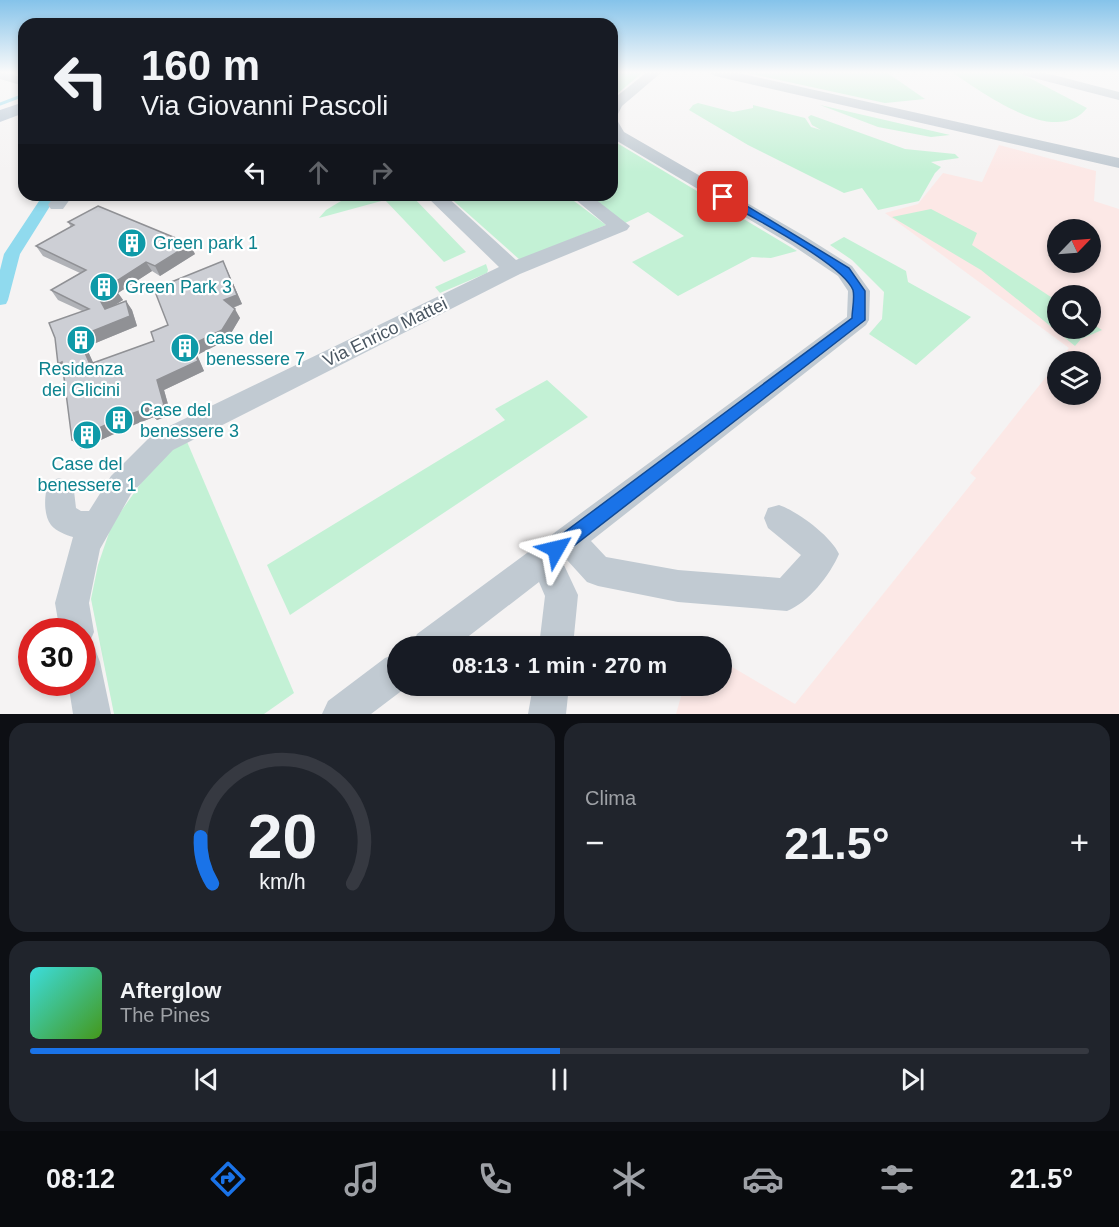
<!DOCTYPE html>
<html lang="it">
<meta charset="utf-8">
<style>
:root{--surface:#171b24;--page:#20242c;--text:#f1f3f6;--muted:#9ea1a6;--line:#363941;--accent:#1a73e8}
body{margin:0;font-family:Helvetica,sans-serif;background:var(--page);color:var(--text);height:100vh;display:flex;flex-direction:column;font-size:22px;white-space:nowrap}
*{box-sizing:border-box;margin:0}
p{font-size:20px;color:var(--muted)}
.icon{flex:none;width:33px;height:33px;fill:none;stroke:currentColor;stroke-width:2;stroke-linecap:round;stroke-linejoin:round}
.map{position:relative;height:714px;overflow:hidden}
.panel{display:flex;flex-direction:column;gap:9px;padding:9px;background:#0d0f14;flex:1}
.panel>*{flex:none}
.hud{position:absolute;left:18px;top:18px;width:600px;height:183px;border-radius:18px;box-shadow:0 3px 9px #0003;background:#171b24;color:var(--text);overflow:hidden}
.needle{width:39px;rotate:65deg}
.tools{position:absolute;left:1047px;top:219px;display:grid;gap:12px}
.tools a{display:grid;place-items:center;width:54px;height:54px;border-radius:50%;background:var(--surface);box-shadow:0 3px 9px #0003;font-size:30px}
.speed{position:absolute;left:18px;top:618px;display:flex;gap:12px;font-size:30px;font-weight:700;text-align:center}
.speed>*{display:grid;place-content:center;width:78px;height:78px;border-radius:50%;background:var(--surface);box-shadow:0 3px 9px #0003;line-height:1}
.speed .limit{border:9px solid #d22;background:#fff;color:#111}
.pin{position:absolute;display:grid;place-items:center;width:51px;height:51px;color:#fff;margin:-26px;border-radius:12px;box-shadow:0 3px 9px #0006}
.me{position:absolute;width:66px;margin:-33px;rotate:53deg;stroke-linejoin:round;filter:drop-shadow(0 0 4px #0008)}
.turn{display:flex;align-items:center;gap:21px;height:126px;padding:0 24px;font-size:27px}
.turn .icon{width:78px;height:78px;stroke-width:2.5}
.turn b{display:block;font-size:42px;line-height:51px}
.lanes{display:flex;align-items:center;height:57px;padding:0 24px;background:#0003;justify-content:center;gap:30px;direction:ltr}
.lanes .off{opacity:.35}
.big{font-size:45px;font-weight:600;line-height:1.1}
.panel .card{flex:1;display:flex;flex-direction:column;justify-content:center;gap:9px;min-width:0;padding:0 21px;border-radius:18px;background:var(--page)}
.panel .dial{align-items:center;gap:0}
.dial svg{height:156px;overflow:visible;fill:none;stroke:var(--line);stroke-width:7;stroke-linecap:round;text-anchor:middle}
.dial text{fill:var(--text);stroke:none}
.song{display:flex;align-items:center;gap:18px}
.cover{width:72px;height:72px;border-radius:9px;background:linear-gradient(135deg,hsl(180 70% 55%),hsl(100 70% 35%))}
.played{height:6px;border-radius:3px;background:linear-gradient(90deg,var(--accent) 50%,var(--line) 50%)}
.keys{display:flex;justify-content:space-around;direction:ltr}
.heat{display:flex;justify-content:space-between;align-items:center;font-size:33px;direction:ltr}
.panel .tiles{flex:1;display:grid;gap:9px;grid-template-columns:1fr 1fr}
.card:last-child{grid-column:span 2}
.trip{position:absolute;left:387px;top:636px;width:345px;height:60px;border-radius:30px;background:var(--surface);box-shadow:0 3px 9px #0003;font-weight:600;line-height:60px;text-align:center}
.tab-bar{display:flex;height:96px;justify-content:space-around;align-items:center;background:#090b0e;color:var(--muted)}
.tab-bar .icon{width:42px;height:42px}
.tab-bar .selected{color:var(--accent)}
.tab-bar b{font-size:27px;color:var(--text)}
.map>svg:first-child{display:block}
</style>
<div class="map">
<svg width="1119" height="714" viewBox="0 0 1119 714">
<rect width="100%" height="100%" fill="#f5f3f3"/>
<path fill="#fce8e6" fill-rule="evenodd" d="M999,145L1096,171L1094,201L1119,209V714H676L684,686H722V661L795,704L976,478L970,473L1057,363L1058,394H1090V362L1059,361L1069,348L885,213L918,204L943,173L982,182ZM1058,230H1090V262H1058ZM1058,296H1090V328H1058Z"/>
<g fill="#c3f1d5">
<polygon points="612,72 643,72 617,94 612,93"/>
<polygon points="742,72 886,72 925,99 885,103"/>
<path d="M951,72H1018L1087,108C1055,148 983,92 951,72Z"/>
<polygon points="698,103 733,112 753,108 753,105 805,118 811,127 821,130 812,125 808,117 811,115 905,149 955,154 959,158 931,162 941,167 935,173 919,201 878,210 862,188 844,193 748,145 689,110 693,105"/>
<polygon points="820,105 950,135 931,137 878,127"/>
<polygon points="612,140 797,251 771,258 752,257 678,296 632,262 684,236 648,212 623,224 583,195 612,195"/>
<polygon points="351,195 411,195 466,252 444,262 385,200 319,218 326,210"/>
<polygon points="447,195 566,195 606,225 520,260"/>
<polygon points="931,209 977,233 972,245 1057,301 1058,328 1090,328 1091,323 1102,330 1081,339 1075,346 981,270 892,217"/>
<polygon points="844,237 906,271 908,282 971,317 916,365 869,334 882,319 884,292 852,260 830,245"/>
<polygon points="486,264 488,270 487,273 440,293 435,287"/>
<polygon points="547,380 588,417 290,615 267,565 505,420 495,409"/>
<polygon points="185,437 294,693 264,714 114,714 91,599 98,565 112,524 168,445"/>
</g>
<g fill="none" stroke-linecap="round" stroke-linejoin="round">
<polyline stroke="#90daee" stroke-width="3" points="0,104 24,95"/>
<polygon fill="#90daee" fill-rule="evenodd" points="43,195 57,195 20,254 8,300 6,304 0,305 0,270 4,254"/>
<g fill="#c1cad2" fill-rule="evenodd">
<polygon points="4,72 24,78 24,86 0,79 0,73"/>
<polygon points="647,72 662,72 622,106 617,116 612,117 612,100"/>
<polygon points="708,72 734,72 1119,158 1119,168 715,76"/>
<polygon points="1020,72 1042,72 1119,92 1119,100 1022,75"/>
<path d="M612,118L617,120L624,132L806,237L852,266L870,291L869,320L866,325L591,541L606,557L678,570L780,578L801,555L768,528L764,518L768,508L779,505C797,511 831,536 839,554C830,575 808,603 787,611L678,602L598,586L587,582L567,560L563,563L578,595L573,646H539L545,596L539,582L456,646H412L417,634L847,317L848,291L838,276L792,245L612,138Z"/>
<polygon points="55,195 73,195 63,209 51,209 48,205"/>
<path d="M425,195H445L516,260L606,225L570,195H590L630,226L627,230L520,274L173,450L131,494L100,549L89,603L94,632L89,644L85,646L95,649L100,662L111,714H73L68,682H82V632H60L55,603L73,537C66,535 56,531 51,525C43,515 44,493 49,482L59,478L69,482L74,491L76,508L81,511H89L111,476L153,434L499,267Z"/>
<polygon points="398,653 398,686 408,686 371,714 322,714 328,701 385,658"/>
<polygon points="533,686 569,686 566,714 528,714"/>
</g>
<polygon fill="#b3c2d1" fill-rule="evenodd" points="24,102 24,113 0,122 0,110"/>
</g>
<polygon fill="#b0b2b7" points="68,222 195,254 160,276 152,271 118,293 123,300 111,307 126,301 132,310 137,326 86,347 93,363 154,341 168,325 227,270 242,304 233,308 240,318 227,340 197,355 204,371 164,390 171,415 157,420 154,417 136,424 81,449 72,440 82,311 58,300 51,290 80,273 43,256 36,246 71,227"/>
<g fill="#909195">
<polygon points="190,244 195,254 160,276 155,266"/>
<polygon points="223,261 242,304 229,309 224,300"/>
<polygon points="146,262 152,271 118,293 123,300 107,310 105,309 100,300 112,284"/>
<polygon points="126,301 132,310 137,326 86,347 98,373 90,364 78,337"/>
<polygon points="235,309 240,318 227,340 197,355 204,371 164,390 171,415 157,420 154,417 136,424 81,449 72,440 157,380 191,345"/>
<polygon points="62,362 66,374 58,364"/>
</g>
<polygon fill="#cdcfd5" stroke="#909195" stroke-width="1.5" points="98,206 190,244 155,266 146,262 112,284 116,290 100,300 105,309 126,301 130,316 78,337 90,364 154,341 151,332 168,325 154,289 223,261 237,295 224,300 235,309 222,330 191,345 198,361 157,380 164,405 149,411 148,408 128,415 72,440 62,362 58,364 55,338 49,323 89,309 51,290 86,270 36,246 74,225 68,222"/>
<linearGradient id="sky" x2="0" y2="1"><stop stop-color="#85c3ea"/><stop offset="0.42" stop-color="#fafafa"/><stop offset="1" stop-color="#fafafa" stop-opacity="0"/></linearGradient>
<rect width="1119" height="172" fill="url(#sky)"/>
<path fill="#1a73e8" stroke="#114b97" stroke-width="1.5" d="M720,194H727L849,268L865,291V320L562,555L556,557L550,555L547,549L550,543L852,318C852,310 855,298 853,290C842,263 748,215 720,199Z"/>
<defs>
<g id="building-disc" transform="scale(1.5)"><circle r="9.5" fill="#0f9aa8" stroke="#fff"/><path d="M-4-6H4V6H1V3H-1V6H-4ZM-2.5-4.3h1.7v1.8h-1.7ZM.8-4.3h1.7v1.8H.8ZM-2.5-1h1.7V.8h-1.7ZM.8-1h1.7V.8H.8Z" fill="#fff"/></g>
</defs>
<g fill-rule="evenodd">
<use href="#building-disc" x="132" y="243"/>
<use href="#building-disc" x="104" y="287"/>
<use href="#building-disc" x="81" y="340"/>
<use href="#building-disc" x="185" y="348"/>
<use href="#building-disc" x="119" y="420"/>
<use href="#building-disc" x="87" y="435"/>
</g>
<g text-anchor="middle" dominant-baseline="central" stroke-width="4.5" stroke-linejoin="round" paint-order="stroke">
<g font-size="18" fill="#0d838f" stroke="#fff" text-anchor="start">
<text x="153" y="243">Green park 1</text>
<text x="125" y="287">Green Park 3</text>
<text x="206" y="338">case del<tspan x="206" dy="21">benessere 7</tspan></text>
<text x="81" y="369" text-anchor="middle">Residenza<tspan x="81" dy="21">dei Glicini</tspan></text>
<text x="140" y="410">Case del<tspan x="140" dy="21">benessere 3</tspan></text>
<text x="87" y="464" text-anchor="middle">Case del<tspan x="87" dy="21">benessere 1</tspan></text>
</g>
<g font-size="18" fill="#4a5661" stroke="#fff">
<text transform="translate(385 332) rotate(-26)">Via Enrico Mattei</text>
</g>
</g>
</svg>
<div class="tools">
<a><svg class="needle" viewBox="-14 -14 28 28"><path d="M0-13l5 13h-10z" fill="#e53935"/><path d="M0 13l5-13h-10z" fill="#9ea1a6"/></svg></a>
<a><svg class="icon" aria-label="search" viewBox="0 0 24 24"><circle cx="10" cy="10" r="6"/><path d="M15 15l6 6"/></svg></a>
<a><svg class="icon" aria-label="layers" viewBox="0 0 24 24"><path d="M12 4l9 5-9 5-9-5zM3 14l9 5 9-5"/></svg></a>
</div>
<div class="speed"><div class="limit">30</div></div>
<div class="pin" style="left:723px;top:197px;background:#d93025"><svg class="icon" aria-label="arrive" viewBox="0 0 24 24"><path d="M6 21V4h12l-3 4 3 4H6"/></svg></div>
<svg class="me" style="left:556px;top:549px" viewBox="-20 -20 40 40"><path d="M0-17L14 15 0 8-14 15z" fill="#1a73e8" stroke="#fff" stroke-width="4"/></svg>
<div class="trip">08:13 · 1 min · 270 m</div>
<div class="hud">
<div class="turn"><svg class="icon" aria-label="left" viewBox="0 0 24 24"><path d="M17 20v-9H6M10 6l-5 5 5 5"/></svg><div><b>160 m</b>Via Giovanni Pascoli</div></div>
<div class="lanes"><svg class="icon" aria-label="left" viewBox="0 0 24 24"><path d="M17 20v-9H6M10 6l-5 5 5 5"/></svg><svg class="icon off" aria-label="ahead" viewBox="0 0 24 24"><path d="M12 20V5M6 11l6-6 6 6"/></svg><svg class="icon off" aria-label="right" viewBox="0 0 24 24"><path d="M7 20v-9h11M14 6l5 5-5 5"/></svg></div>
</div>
</div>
<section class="panel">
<div class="tiles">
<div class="card dial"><svg viewBox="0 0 100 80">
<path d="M14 69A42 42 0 1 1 86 69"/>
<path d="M14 69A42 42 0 0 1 8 45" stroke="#1a73e8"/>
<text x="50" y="56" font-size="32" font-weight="700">20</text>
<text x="50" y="72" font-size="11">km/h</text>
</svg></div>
<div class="card"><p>Clima</p>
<div class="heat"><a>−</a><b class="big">21.5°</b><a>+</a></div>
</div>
<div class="card">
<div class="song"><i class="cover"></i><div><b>Afterglow</b><p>The Pines</p></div></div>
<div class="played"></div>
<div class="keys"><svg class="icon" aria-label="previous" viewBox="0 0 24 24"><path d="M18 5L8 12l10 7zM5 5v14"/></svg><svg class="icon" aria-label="pause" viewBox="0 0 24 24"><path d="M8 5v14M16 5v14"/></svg><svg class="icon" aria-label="next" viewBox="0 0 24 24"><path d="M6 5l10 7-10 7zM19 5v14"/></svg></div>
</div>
</div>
</section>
<nav class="tab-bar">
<b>08:12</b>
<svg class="icon selected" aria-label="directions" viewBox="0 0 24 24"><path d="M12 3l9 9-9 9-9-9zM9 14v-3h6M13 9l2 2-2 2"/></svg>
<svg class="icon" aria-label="music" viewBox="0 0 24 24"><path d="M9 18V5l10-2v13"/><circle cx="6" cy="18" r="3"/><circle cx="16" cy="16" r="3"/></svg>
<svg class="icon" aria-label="phone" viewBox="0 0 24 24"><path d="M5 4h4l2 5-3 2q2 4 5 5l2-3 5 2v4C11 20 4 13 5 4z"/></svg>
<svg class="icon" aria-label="climate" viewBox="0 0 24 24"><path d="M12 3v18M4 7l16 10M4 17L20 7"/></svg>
<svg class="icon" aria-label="car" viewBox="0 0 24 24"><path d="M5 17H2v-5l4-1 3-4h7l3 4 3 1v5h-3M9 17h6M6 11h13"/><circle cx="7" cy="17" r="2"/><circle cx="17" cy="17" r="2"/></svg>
<svg class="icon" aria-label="filters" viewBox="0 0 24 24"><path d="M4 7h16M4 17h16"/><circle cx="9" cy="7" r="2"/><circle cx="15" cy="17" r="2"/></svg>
<b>21.5°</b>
</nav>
